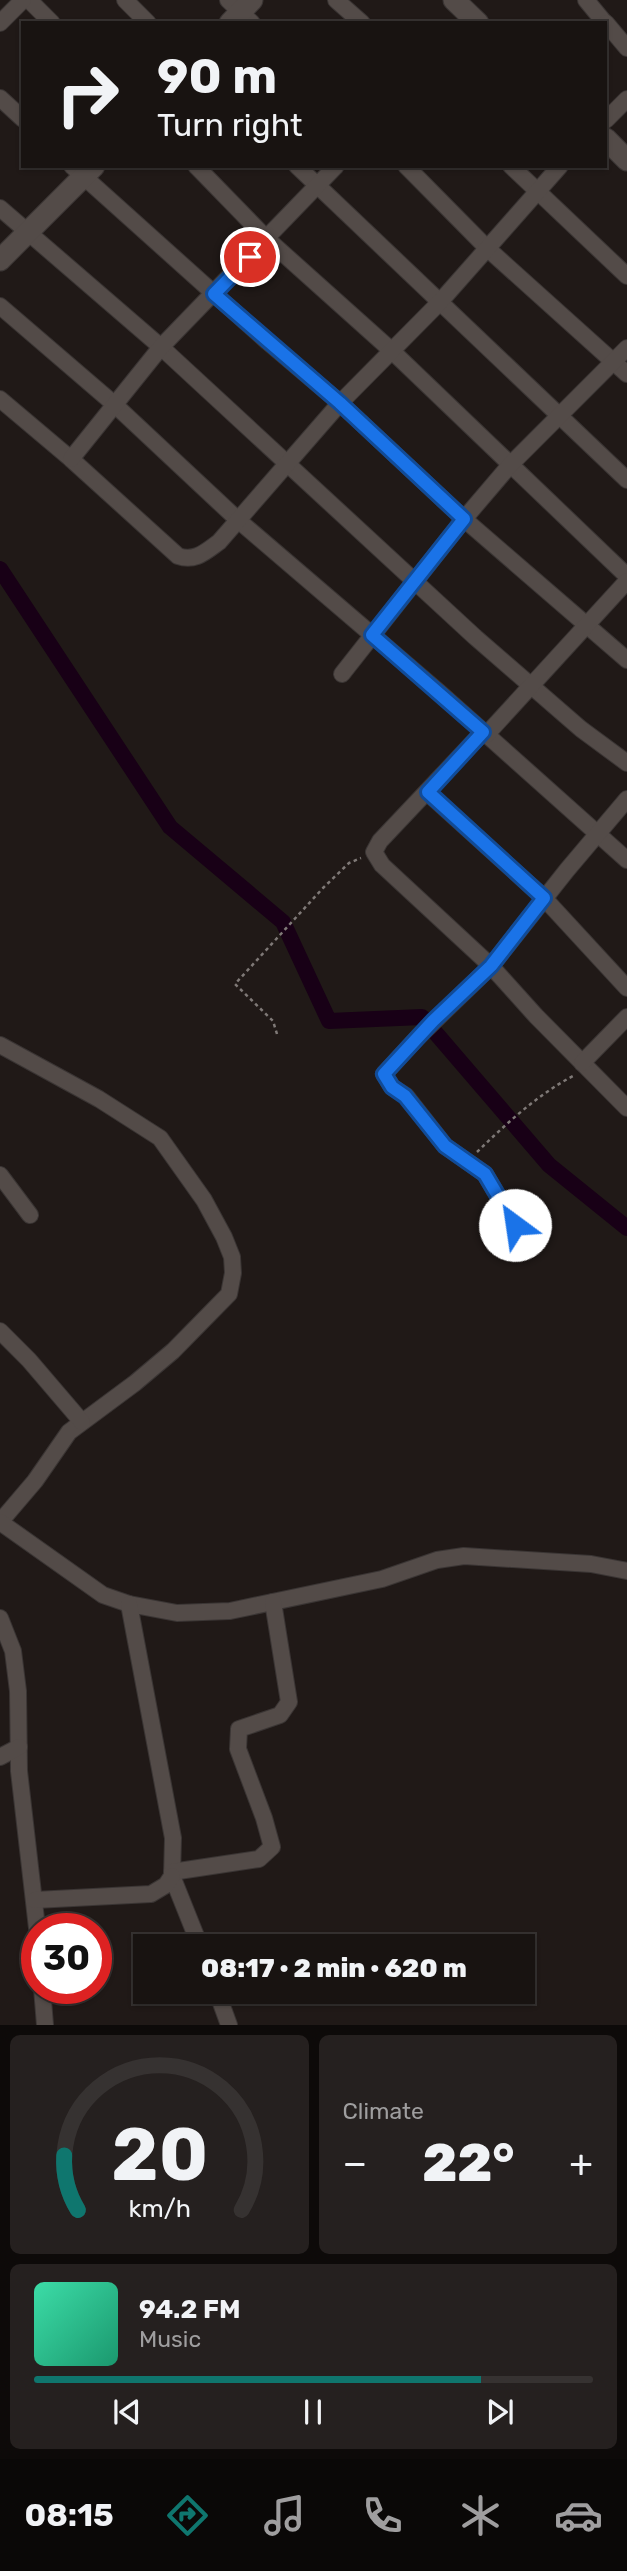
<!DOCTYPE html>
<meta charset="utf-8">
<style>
:root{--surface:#181311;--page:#25201f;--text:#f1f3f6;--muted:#9f9e9f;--line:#363231;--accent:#0f766e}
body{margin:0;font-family:Rubik,sans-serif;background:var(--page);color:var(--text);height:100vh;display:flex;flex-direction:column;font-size:26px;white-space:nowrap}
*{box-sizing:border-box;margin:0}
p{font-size:23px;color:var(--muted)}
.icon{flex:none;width:38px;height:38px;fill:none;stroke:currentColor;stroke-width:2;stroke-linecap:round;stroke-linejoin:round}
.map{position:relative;height:2025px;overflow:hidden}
.panel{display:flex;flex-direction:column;gap:10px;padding:10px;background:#0d0a09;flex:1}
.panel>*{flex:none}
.guide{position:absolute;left:21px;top:21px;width:586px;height:147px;border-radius:0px;box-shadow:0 2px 5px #0004,0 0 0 2px var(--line);background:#181311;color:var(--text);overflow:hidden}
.speed{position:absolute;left:21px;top:1913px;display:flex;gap:14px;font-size:35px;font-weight:700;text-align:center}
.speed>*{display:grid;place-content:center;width:91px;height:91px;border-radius:50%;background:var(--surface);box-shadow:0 2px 5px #0004,0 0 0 2px var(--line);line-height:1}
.speed .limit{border:10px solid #d22;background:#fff;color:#111}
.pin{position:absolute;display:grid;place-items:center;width:60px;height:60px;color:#fff;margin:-30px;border:4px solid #fff;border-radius:50%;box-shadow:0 2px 7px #0007}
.me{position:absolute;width:77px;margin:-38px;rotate:329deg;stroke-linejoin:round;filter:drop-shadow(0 0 5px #0008)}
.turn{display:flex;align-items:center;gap:24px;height:147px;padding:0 21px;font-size:32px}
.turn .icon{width:91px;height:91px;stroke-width:2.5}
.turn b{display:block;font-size:49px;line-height:60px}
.big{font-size:52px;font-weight:800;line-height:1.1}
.panel .card{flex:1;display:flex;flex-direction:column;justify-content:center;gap:10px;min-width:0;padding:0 24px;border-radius:10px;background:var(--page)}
.panel .dial{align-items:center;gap:0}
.dial svg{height:182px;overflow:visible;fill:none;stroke:var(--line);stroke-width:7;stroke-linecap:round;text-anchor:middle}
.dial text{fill:var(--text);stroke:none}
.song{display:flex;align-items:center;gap:21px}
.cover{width:84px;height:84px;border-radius:10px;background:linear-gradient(135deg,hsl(160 70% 55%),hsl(160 70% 35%))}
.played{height:7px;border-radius:4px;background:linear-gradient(90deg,var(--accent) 80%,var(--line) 80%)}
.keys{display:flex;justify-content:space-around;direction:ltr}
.heat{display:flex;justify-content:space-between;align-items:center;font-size:38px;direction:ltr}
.panel .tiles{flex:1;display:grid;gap:10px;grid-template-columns:1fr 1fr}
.card:last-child{grid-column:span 2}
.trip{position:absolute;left:133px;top:1934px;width:402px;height:70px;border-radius:0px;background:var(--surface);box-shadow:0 2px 5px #0004,0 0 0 2px var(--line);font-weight:800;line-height:70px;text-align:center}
.menu{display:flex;height:112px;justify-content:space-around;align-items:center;background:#0a0807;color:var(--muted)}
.menu .icon{width:49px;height:49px}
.menu .current{color:var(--accent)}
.menu b{font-size:32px;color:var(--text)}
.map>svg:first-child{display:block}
</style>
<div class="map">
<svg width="627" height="2025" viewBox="0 0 627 2025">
<rect width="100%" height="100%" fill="#201917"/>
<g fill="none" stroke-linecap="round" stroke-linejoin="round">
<polyline stroke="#180016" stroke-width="16" points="0,569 170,827 283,922 329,1021 422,1017 549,1165 627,1228"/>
<g stroke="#3a3534" stroke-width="18">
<g id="street">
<polyline points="29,0 52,23"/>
<polyline points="125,0 148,23"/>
<polyline points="228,0 252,23"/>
<polyline points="336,0 362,23"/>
<polyline points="586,0 605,23"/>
<polyline points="0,23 23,0"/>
<polyline points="606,23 627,48"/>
<polyline points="0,98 23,119"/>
<polyline points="606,120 627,99"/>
<polyline points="72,166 268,342 340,403 464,519 342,674"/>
<polyline points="196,166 267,239 392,351 627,576"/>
<polyline points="297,166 627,480"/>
<polyline points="406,166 488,249 627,374"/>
<polyline points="511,166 627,276"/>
<polyline points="0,208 161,347 475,637 581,729 627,763"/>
<polyline points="0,306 114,404 238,520 440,693 627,860"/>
<polyline points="627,348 510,465 464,519 627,660"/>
<path d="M0,399L71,459L178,556C195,562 205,552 219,542L340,403L439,303L560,166"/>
<polyline points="71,459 161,347 336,166"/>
<polyline points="483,732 380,841 374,852 382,865 491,966 536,1016 627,1108"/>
<polyline points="486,735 627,581"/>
<polyline points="427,792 544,898 627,988"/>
<polyline points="0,1045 99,1099 160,1138 204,1200 224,1237 232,1257 233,1273 229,1294 173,1351 135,1383 69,1432 35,1481 0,1522"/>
<polyline points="582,1063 627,1017"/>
<polyline points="0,1175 30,1215"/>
<polyline points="515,1225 485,1174 445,1146 406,1096 392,1087 384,1074 418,1037 491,966 567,870 627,799"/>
<polyline points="0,1331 29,1360 82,1422"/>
<polyline points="0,1522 103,1595 129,1604 177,1613 230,1611 382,1579 437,1560 464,1556 591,1564 627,1571"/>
<polyline points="129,1604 173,1838 172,1876 200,1946"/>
<polyline points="0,1618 13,1651 18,1691 19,1771 37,1928"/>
<polyline points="0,1757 19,1747"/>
<polyline points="172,1872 259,1859 272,1847 264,1818 238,1749 239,1729 280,1715 289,1702 273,1602"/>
<polyline points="35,1900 151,1894 166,1885 172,1876"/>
<polyline points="42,1988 45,2025"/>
<polyline points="217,1992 229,2025"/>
</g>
</g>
<g stroke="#3a3534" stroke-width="23">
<g id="secondary">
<polyline points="454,0 478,23"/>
<polyline points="230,23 252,0"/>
<polyline points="606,139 627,160"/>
<polyline points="0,260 94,166"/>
</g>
</g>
<g stroke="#7f7977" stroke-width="2.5" stroke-dasharray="3.5 3.5" stroke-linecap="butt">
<polyline points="277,1034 273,1021 235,984 323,888 349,863 361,858"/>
<path d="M477,1152C506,1124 537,1095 573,1076"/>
</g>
<use href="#street" stroke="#534b48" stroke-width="16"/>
<use href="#secondary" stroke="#534b48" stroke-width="21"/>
</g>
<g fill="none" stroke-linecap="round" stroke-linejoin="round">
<g stroke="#114b97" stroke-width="18">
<polyline id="route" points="250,257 214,294 340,403 464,519 372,635 483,732 428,792 544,898 491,966 433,1021 384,1074 392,1087 405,1096 445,1146 485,1174 515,1225"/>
</g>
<use href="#route" stroke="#1a73e8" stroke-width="12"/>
</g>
</svg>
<div class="speed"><div class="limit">30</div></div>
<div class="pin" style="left:250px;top:257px;background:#d93025"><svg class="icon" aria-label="arrive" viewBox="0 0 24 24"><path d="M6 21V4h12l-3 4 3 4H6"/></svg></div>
<svg class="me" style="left:515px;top:1225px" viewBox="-20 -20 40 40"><circle r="19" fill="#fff"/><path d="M0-13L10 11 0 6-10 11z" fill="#1a73e8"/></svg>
<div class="trip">08:17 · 2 min · 620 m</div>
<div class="guide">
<div class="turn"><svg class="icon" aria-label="right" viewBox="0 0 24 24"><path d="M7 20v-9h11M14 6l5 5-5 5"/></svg><div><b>90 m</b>Turn right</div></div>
</div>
</div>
<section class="panel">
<div class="tiles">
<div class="card dial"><svg viewBox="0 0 100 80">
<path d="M14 69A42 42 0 1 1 86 69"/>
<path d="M14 69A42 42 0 0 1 8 45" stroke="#0f766e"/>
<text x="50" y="56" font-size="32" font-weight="700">20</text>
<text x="50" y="72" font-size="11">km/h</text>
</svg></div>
<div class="card"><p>Climate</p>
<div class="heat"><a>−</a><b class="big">22°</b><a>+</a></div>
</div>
<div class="card">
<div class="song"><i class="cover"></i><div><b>94.2 FM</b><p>Music</p></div></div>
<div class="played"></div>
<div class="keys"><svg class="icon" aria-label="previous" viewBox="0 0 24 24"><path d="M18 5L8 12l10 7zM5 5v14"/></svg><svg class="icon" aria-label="pause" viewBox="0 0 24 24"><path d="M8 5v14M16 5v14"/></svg><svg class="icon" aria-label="next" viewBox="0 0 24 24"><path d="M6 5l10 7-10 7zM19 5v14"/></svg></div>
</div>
</div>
</section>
<nav class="menu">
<b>08:15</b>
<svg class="icon current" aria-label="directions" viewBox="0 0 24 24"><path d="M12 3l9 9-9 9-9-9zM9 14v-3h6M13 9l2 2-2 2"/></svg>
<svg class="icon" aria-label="music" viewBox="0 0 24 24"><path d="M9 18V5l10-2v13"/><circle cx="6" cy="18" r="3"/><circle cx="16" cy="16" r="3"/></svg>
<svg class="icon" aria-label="phone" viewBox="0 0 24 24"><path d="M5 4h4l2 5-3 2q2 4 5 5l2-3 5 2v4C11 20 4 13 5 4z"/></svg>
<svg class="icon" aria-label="climate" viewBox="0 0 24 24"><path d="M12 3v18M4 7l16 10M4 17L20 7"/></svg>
<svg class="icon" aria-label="car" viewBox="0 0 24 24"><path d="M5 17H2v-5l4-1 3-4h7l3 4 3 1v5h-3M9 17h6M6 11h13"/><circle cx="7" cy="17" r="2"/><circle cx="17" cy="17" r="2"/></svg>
</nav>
